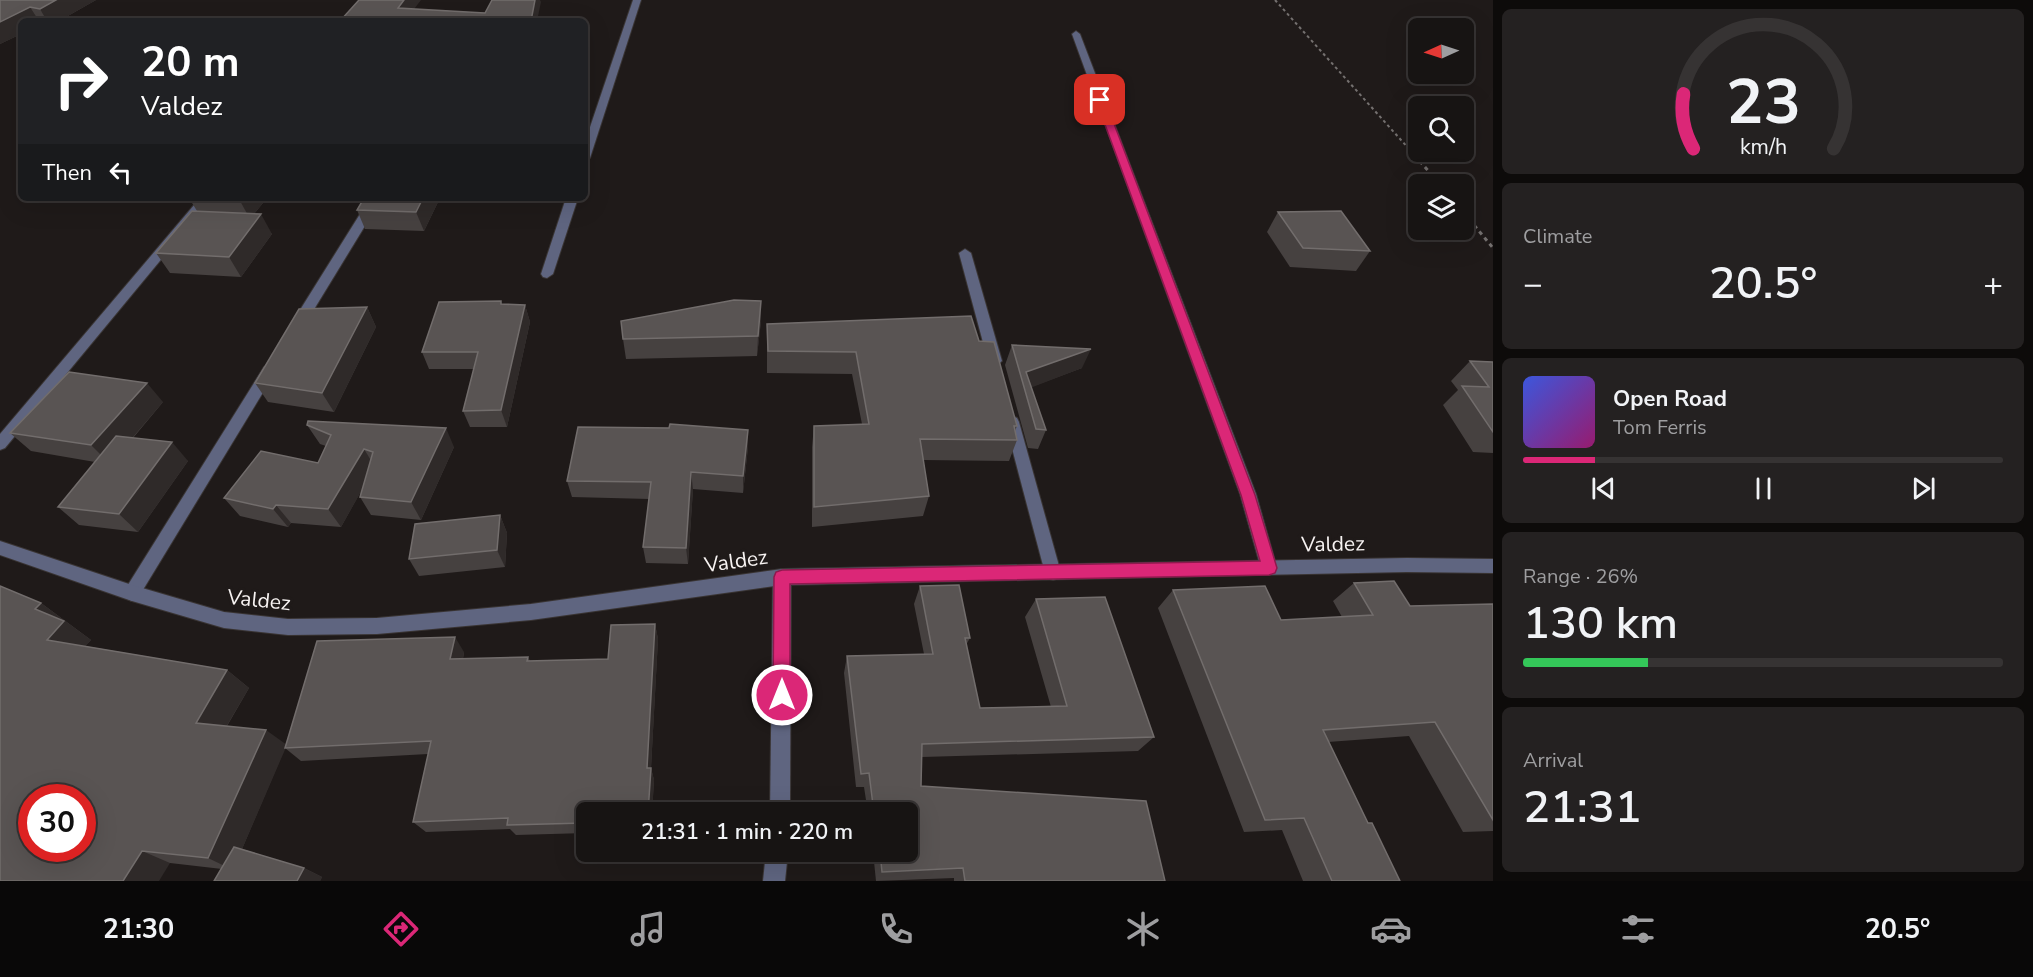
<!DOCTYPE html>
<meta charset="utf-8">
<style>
:root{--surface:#171413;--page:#242121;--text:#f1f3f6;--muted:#9e9ea0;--line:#363333;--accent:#db2777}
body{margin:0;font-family:"Nunito Sans",sans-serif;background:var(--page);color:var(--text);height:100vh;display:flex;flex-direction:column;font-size:22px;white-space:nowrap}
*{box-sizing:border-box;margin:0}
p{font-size:20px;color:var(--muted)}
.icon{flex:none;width:33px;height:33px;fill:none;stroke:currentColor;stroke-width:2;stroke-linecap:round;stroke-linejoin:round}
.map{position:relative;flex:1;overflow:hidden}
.drawer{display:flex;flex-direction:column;gap:9px;padding:9px;background:#0d0b0a;width:540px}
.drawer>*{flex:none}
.top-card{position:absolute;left:18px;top:18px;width:570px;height:183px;border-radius:9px;box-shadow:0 6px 24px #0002,0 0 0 2px var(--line);background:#202124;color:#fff;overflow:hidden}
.needle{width:39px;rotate:267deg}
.buttons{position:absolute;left:1408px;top:18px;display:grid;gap:12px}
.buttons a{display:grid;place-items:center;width:66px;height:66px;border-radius:9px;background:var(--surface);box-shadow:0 6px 24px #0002,0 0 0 2px var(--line);font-size:30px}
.speed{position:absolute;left:18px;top:784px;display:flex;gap:12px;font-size:30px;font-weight:700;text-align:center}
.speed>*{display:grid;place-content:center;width:78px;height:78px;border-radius:50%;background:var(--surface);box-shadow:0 6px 24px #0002,0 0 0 2px var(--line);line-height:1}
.speed .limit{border:9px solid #d22;background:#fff;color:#111}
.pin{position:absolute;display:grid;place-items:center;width:51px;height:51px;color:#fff;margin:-26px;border-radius:12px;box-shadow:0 3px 9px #0006}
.me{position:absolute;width:66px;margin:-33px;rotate:0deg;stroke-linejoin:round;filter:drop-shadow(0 0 4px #0008)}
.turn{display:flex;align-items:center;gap:21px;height:126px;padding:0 24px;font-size:27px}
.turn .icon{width:78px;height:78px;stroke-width:2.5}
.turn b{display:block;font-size:42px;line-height:51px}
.then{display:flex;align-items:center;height:57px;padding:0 24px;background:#0003;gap:12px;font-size:22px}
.big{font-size:45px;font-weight:600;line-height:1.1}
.drawer .card{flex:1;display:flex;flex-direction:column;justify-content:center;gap:9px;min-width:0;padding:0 21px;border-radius:9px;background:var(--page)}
.drawer .dial{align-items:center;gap:0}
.dial svg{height:156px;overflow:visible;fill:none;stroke:var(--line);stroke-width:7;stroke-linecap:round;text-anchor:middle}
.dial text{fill:var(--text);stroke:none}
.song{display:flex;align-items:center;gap:18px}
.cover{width:72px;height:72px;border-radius:9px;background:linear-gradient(135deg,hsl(230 70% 55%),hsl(320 70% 35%))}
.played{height:6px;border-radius:3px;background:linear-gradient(90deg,var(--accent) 15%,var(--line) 15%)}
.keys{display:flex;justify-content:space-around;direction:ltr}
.heat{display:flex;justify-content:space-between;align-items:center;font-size:33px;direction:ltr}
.charge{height:9px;border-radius:4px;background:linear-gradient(90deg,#34c759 26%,var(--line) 0)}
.trip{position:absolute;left:576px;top:802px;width:342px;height:60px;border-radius:9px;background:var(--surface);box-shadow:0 6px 24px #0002,0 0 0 2px var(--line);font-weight:600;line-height:60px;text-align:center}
.tabs{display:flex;height:96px;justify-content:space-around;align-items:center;background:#090808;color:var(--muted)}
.tabs .icon{width:42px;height:42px}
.tabs .active{color:var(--accent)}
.tabs b{font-size:27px;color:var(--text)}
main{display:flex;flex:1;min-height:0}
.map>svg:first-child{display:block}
</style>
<main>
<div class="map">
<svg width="1493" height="881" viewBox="0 0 1493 881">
<rect width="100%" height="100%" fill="#1f1a19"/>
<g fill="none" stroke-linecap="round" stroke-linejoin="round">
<g stroke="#393433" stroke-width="2">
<polygon id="service" points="1076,31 1080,34 1256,494 1277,568 1275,573 1269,575 1263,573 1261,568 1240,494 1072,34"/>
</g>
<g stroke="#393433" stroke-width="2">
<g id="minor">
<polygon points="633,0 641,0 590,158 585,161 585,142"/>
<polygon points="200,198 212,198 5,448 0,450 0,434"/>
<polygon points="370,198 382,198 302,329 292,329 290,326"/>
<polygon points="566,198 578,198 553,274 547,278 543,277 541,274"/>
<polygon points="965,249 971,253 1002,361 995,366 988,361 959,253"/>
<polygon points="269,366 276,371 138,598 132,601 126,598 123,593 126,588 264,367"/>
<polygon points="1012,416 1017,418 1019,422 1061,573 1059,578 1053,580 1047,578 1045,573 1005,422 1007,418"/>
<polygon points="782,569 788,572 791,577 790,813 770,813 773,577 776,572"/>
<polygon points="766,852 788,852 785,881 763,881"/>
</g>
</g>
<g stroke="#393433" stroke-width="2">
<polygon id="tertiary" points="0,541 132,585 224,612 288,619 377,618 531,604 782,569 1407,558 1493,559 1493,573 1407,572 782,585 531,620 377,634 288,635 224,628 132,601 0,555"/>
</g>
<polyline stroke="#74706f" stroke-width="2" stroke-dasharray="3 3" stroke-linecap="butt" points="1275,0 1410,150"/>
<g stroke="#74706f" stroke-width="3" stroke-dasharray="4 4" stroke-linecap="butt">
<polyline points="1409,149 1440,184"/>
<polyline points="1464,213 1493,248"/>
</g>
<use href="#service" fill="#5f6580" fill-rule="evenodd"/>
<use href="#minor" fill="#5f6580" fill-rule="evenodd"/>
<use href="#tertiary" fill="#5f6580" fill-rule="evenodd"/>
</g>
<g fill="#464140">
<polygon points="0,0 96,0 59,21 21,21 21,34 0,44"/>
<polygon points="189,198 267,198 254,214 272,234 241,277 170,273 156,253 197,211"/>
<polygon points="364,198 440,198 424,231 365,229 357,210"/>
<polygon points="1278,212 1370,251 1356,271 1290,267 1267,232"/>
<polygon points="502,304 525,305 530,322 507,427 470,427 463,411 474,369 429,369 422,352"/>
<polygon points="367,307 376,327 334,412 268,402 255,383"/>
<polygon points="761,321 757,356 626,359 623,339"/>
<polygon points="767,324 979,341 1017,426 1015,431 1017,440 1009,461 923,460 929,496 923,516 812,527 812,447 814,426 862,424 852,374 767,373"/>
<polygon points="1012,345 1082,368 1031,387 1046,430 1038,449 1028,448 1005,365"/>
<polygon points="1470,361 1493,362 1493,453 1473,452 1443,405 1458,390 1451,381"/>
<polygon points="163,402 133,438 188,461 138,532 79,525 58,507 95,462 31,451 10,433"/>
<polygon points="307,425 454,447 421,520 371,515 360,497 361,491 341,527 291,523 288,527 240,516 224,498 318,463 326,446 320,444"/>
<polygon points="748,430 748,447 743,493 693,489 688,564 646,563 643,547 649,499 572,497 567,481"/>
<polygon points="500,515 507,533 505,567 419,576 409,559"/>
<polygon points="1354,583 1410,606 1493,604 1493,831 1463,832 1409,736 1328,742 1368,823 1400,881 1303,881 1282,830 1244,832 1158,608 1173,590 1281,620 1342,617 1333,601"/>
<polygon points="920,586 970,638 966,645 980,708 1051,707 1025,617 1036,599 1154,737 1138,751 922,757 921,786 1165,881 954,881 954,878 876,881 873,852 908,852 908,813 868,813 864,787 856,787 844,673 847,656 924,654 914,604"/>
<polygon points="41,603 91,640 85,646 227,670 249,688 227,726 286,745 464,652 463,659 528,657 530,661 608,659 655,624 658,639 651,768 654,780 652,813 586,813 586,833 516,835 510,829 426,832 413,822 428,754 301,761 285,748 242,849 304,868 322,877 320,881 214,881 222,869 170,863 0,881"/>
</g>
<g fill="#2f2a29">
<polygon points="56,0 96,0 59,21 47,21 40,9"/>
<polygon points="404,0 421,0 405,21 398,8"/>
<polygon points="535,0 540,0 541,2 537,21 531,21"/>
<polygon points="30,7 39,21 21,21 21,34 0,44 0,22"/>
<polygon points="240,198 267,198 250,219 239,199"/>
<polygon points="423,198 440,198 424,231 416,212"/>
<polygon points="261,214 272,234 241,277 229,257"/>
<polygon points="761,301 761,321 757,356 758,336"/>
<polygon points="525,305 530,322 507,427 501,410"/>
<polygon points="367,307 376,327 334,412 322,393"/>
<polygon points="1091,349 1082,368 1025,390 1026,372"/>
<polygon points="147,383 163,402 110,464 91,445"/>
<polygon points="446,428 454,447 421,520 411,502"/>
<polygon points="748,430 748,447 743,493 743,476"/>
<polygon points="172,442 188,461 138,532 119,514"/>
<polygon points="364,449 375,467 341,527 328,509"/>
<polygon points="691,472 693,489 688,564 686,548"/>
<polygon points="276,505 291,523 288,527 273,509"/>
<polygon points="500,515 507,533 505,567 497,550"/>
<polygon points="41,603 91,640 75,658 47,640 35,609"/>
<polygon points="655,624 658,639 651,768 654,780 652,813 648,813 647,768"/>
<polygon points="455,637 464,652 460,673 450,659"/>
<polygon points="227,670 249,688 219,739 196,723"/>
<polygon points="266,730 287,745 233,870 208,858"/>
<polygon points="584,818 586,822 586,828 584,823"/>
<polygon points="142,851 170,863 159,881 123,881"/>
<polygon points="304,868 322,877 320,881 297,881"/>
</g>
<g fill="#595453" stroke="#726d6c" stroke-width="1.5" fill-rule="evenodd">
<polygon points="0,0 56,0 40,9 30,7 0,22"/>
<polygon points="359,0 404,0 398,8 485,13 492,0 535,0 531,21 340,21"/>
<polygon points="218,198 240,198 239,199"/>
<polygon points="364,198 423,198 416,212 357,210"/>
<polygon points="192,211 261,214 229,257 156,253"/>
<polygon points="1341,211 1370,251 1303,248 1278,212"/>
<polygon points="734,300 761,301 758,336 623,339 621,321"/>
<polygon points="501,301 501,304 525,305 501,410 463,411 478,352 422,352 439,302"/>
<polygon points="367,307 322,393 255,383 299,309"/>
<polygon points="971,316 979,341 994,342 1017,426 1014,426 1017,440 920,439 929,496 814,507 814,426 869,424 856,352 768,351 767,324"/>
<polygon points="1012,345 1091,349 1026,372 1046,430 1036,429"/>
<polygon points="1470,361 1493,362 1493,432 1462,386 1489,387"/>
<polygon points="69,372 147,383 91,445 10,433"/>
<polygon points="308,421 446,428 411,502 360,497 373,452 364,449 328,509 276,505 273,509 224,498 261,451 318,463 331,435 307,425"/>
<polygon points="670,424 748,430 743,476 691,472 686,548 643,547 651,482 567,481 578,427 669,428"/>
<polygon points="116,436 172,442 119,514 58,507"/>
<polygon points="500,515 497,550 409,559 415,524"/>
<polygon points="1394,581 1410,606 1493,604 1493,820 1435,722 1323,730 1368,823 1372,823 1400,881 1332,881 1304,818 1265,820 1173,590 1265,586 1281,620 1373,615 1354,583"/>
<polygon points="959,585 970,638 965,638 980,708 1067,706 1036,599 1105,597 1154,737 922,744 921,786 1146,801 1165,881 965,881 963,868 882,872 880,852 908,852 908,813 874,813 869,773 861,774 847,656 933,654 920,586"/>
<path d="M0,586L41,603L35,609L64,621L47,640L227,670L196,723L266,730L208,858L142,851L123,881H0ZM32,798H82V849H32Z"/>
<polygon points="655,624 647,768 651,768 648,813 586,813 586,818 584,818 584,823 507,825 508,818 413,822 431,741 285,748 317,641 455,637 450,659 528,657 527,661 608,659 611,625"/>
<polygon points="234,847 304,868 297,881 214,881"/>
</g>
<polygon fill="#db2777" stroke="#8e194d" stroke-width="1.5" points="1100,97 1105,100 1255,495 1277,568 1275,573 1269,575 790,584 790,695 788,701 782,704 776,701 773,695 774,577 776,572 782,570 1260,561 1241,495 1096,100"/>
<g text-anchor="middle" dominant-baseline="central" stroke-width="6" stroke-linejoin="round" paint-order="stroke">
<g font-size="21" fill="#f7f3f2" stroke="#1f1a19">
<text transform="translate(1333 544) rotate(-1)">Valdez</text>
<text transform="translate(736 561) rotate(-8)">Valdez</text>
<text transform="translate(259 600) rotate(6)">Valdez</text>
</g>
</g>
</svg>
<div class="buttons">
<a><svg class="needle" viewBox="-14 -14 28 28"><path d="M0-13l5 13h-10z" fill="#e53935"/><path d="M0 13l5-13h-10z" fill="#9e9ea0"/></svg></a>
<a><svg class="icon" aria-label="search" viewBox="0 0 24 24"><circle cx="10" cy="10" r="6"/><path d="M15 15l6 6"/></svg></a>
<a><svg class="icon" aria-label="layers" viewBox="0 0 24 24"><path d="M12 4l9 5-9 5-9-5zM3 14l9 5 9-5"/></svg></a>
</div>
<div class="speed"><div class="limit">30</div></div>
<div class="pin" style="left:1100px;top:100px;background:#d93025"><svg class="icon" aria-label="arrive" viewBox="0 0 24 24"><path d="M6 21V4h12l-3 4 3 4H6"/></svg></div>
<svg class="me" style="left:782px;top:695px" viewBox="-20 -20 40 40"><circle r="17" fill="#db2777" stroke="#fff" stroke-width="3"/><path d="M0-11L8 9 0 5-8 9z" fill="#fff"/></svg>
<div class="trip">21:31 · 1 min · 220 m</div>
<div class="top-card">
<div class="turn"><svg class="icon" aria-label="right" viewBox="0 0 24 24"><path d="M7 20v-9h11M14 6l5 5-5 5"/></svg><div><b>20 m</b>Valdez</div></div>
<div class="then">Then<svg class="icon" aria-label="left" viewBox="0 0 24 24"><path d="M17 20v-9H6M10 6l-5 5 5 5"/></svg></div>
</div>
</div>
<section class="drawer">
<div class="card dial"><svg viewBox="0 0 100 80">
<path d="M14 69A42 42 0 1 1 86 69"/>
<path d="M14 69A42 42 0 0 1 9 41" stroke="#db2777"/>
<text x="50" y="56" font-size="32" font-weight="700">23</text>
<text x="50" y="72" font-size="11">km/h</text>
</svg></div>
<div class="card"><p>Climate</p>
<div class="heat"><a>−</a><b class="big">20.5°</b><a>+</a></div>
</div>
<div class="card">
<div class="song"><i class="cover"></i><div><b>Open Road</b><p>Tom Ferris</p></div></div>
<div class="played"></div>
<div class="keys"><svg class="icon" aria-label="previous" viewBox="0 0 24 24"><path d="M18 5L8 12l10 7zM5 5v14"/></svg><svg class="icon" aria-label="pause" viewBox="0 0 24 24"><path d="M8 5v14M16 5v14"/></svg><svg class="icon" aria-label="next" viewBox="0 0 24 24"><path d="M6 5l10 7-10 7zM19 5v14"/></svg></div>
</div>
<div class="card"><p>Range · 26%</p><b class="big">130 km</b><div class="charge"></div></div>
<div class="card"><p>Arrival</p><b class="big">21:31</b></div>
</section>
</main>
<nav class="tabs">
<b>21:30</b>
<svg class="icon active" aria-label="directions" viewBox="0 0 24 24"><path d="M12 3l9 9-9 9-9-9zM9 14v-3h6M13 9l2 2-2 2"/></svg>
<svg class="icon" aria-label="music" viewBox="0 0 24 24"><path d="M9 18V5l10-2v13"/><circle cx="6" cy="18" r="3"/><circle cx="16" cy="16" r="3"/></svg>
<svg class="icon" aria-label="phone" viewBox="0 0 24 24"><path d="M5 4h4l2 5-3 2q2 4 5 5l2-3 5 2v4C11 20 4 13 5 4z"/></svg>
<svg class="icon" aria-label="climate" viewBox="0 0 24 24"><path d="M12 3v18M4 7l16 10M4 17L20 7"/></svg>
<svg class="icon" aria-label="car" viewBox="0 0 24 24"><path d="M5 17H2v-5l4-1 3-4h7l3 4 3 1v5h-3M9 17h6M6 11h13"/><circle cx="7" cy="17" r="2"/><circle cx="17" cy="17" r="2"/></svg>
<svg class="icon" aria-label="filters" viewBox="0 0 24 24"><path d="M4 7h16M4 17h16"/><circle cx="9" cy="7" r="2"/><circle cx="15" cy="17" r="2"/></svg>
<b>20.5°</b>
</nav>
